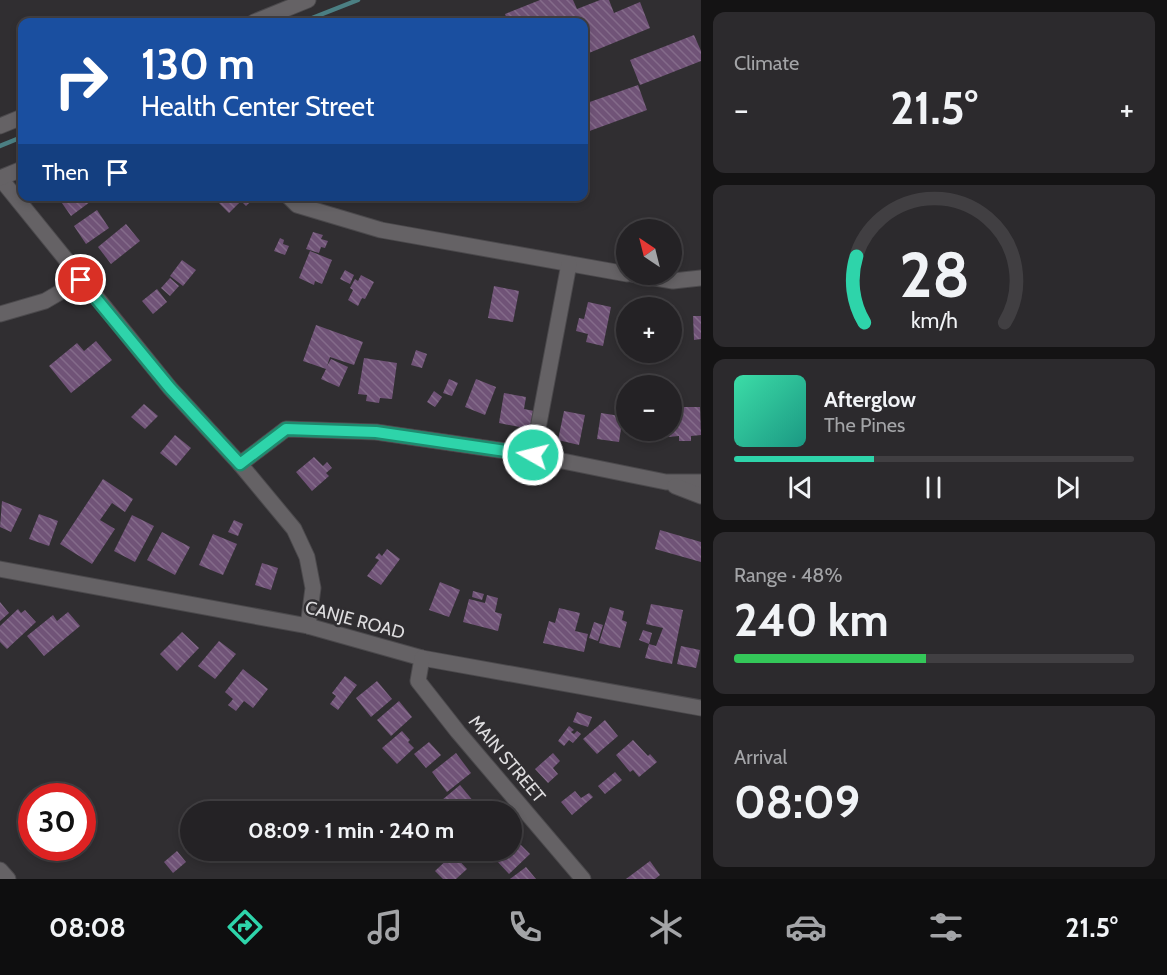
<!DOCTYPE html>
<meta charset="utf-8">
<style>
:root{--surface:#242225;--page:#2c2a2d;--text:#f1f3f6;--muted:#a3a4a7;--line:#413f42;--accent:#2ed4aa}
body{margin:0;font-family:Cabin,sans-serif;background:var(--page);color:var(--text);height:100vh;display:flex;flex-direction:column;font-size:22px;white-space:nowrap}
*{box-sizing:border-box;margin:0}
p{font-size:20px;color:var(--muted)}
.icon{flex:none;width:33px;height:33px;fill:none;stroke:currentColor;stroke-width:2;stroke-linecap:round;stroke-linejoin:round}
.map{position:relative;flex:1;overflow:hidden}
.drawer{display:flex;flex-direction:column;gap:12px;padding:12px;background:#141314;width:466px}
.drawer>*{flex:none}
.hud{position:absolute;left:18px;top:18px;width:570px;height:183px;border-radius:12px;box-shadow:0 3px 9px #0003,0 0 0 2px var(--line);background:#1a4fa0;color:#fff;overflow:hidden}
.needle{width:39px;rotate:325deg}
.buttons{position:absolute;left:616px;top:219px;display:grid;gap:12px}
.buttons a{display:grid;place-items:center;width:66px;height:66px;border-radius:50%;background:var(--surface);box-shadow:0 3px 9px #0003,0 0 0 2px var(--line);font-size:30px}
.speed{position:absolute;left:18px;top:783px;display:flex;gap:12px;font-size:30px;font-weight:700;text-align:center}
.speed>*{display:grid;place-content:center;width:78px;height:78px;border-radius:50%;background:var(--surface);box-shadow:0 3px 9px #0003,0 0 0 2px var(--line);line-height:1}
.speed .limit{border:9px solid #d22;background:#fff;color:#111}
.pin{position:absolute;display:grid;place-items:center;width:51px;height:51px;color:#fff;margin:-26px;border:3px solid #fff;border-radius:50%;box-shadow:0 2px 6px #0007}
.me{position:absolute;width:66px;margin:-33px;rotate:278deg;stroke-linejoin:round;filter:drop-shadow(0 0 4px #0008)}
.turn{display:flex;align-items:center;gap:21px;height:126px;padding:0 24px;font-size:27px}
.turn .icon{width:78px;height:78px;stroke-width:2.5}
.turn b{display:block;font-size:42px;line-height:51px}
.then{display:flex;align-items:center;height:57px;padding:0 24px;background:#0003;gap:12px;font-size:22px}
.big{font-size:45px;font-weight:800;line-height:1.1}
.drawer .card{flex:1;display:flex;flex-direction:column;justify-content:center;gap:9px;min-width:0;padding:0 21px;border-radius:12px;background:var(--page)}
.drawer .dial{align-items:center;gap:0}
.dial svg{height:156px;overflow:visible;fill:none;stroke:var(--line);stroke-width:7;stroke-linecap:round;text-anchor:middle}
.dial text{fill:var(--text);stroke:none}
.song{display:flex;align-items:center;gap:18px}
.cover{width:72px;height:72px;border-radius:9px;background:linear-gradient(135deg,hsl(160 70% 55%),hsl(170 70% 35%))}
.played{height:6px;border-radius:3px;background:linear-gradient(90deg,var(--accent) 35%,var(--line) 35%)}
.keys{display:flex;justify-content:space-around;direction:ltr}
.heat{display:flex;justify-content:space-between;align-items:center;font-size:33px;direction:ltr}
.charge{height:9px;border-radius:4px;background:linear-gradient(90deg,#34c759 48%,var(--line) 0)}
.trip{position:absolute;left:180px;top:801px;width:342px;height:60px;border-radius:30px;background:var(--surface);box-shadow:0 3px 9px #0003,0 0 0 2px var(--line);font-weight:800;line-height:60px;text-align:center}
.tabs{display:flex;height:96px;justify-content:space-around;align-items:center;background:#0e0e0f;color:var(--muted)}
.tabs .icon{width:42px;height:42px}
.tabs .selected{color:var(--accent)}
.tabs b{font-size:27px;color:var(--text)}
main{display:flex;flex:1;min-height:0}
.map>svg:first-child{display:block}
</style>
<main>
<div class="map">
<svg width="701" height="879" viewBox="0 0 701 879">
<defs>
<pattern id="building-back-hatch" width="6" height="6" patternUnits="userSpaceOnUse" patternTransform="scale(1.5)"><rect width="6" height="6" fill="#705377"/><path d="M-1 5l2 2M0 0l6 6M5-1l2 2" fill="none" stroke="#846b8a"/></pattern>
</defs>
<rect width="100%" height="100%" fill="#302e31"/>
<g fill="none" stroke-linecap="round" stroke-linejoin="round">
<g stroke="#4b7f83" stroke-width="4.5">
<polyline points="302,22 358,0"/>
<polyline points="0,146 22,137"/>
</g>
</g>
<g fill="url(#building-back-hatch)">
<polygon points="540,0 573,0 577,9 600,0 609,0 614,13 640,2 650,28 584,55 584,22 508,22 505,14"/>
<polygon points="694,35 701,51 701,61 640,85 630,60"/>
<polygon points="638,85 647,110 584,133 584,104"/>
<polygon points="57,196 92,196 94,199 71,216"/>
<polygon points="224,196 256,196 246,206 241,201 229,213 218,202"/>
<polygon points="97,210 109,228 86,244 74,226"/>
<polygon points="126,224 140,241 111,264 98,247"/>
<polygon points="313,232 323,235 321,239 328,241 325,248 321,247 319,253 306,249"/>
<polygon points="280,238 284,240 283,244 289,246 285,255 274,251"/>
<polygon points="310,251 332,260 322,284 315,281 314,285 299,278"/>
<polygon points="182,260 196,270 183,286 170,276"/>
<polygon points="345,270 354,275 350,284 340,279"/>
<polygon points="361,275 374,282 365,299 362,298 358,306 348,300 353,290 350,288 355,279 358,281"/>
<polygon points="170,278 179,286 170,296 161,288"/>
<polygon points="494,286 519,291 513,322 488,318"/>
<polygon points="157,289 167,302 153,314 142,301"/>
<polygon points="588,302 611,307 603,346 586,342 588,334 576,331 579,318 584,319"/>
<polygon points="623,314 627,314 627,338 620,337"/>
<polygon points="693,316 701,316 701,339 694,340"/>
<polygon points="316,325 363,342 354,365 330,357 327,366 331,359 348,367 339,387 321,379 326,369 303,361"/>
<polygon points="96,341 112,360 71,393 49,366 77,343 84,351"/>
<polygon points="416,350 427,354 422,368 411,365"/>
<polygon points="364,358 397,363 392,399 380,398 379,403 366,401 367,395 358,394"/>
<polygon points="449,379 458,383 452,396 443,393"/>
<polygon points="476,379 496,387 485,415 465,407"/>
<polygon points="434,391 442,397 435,407 427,402"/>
<polygon points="504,393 526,397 524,409 534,411 530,429 499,423"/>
<polygon points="144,404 158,416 145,429 131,417"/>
<polygon points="672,407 700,407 701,435 691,436 691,441 679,441 679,436 668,437 668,430 672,430"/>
<polygon points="564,411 585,415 579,445 558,440"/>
<polygon points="601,413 620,416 619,421 622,422 619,442 597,439"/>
<polygon points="175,435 191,448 176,466 160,453"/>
<polygon points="314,457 323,466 327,462 332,468 326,473 329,476 312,491 296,472"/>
<polygon points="103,479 133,499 125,512 112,503 100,520 115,529 92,564 60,544"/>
<polygon points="2,501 22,509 11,532 0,527"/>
<polygon points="39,514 58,521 49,546 29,539"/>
<polygon points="132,515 154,526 135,562 114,551"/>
<polygon points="234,520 243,524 238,536 228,532"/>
<polygon points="660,530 701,542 701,562 655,549"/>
<polygon points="162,532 190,547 175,575 147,560"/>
<polygon points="213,534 237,544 223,575 199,565"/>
<polygon points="387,549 400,559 381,585 367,576 379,560 375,558 379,553 382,556"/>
<polygon points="262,563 278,568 271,590 255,585"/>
<polygon points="440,582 460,590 449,617 429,610"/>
<polygon points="473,591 484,594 482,600 472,597"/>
<polygon points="487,595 498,598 495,612 502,614 498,631 463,622 469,599 485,603"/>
<polygon points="0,602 9,613 0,621"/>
<polygon points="651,604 683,610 672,664 645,658 649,644 656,646 663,628 646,624"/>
<polygon points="610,607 624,611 622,620 627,622 620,648 599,643"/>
<polygon points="559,608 580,613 575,631 588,634 584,652 543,643 549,621 555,623"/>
<polygon points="18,609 21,613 25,610 36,622 7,649 0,642 0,626"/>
<polygon points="68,612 80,626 44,656 27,636 53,615 57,621"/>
<polygon points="594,622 603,625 598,641 589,638"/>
<polygon points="643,630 652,633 649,644 639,640"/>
<polygon points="182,632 199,648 177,671 160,654"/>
<polygon points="219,641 236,654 215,679 198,666"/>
<polygon points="681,646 700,650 696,668 677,664"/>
<polygon points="243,669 268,689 253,708 244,701 236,711 228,705 233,699 225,692"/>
<polygon points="345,676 357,685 338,710 330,704 336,696 332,693"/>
<polygon points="377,681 392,699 371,717 356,698"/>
<polygon points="399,701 412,717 391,736 377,720"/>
<polygon points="577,712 592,717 588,727 573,722"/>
<polygon points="605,720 618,736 597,754 583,739"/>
<polygon points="569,726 574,730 571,732 574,734 577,731 581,734 573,743 569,740 564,746 558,741"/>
<polygon points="402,731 410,740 408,742 414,748 397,764 382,748"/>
<polygon points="633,740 648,756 650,754 657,762 639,777 633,770 630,772 616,755"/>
<polygon points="429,742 441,755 426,768 414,754"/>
<polygon points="456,753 471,773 447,792 432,772"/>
<polygon points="553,753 560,761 553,768 558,774 548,783 535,769"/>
<polygon points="615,772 622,780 605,794 598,786"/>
<polygon points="460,785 474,802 463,812 452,812 442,800"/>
<polygon points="575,791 581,798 589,793 593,797 572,815 561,802"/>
<polygon points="479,804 485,812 470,812"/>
<polygon points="516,840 530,854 509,874 496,860 506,850 512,850 512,845"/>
<polygon points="177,851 186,862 173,873 164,862"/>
<polygon points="453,854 467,869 456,879 443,879 435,871"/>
<polygon points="650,861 660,875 655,879 626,879"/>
<polygon points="526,867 536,879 510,879"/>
</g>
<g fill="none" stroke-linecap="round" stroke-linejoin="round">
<g stroke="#4b494c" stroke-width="17">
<g id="minor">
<polyline points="254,22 308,0"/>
<polyline points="0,126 22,117"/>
<polyline points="0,178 170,388 240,464 294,529 307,557 313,588 308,626"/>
<polyline points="0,178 22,169"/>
<polyline points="288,196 297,205 381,230 627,274"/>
<polyline points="632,274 673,281 701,278"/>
<polyline points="0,314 45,301 81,280"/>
<polyline points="533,455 569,264"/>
<polyline points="240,464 286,429 376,432 533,455 666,482 701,482"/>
<polyline points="675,486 701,496"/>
<polyline points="0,569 308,626 422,658 701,708"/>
<polyline points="422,658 418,681 458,732 583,879"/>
<polyline points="0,870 8,879"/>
</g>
</g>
<use href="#minor" stroke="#656265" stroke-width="15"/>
</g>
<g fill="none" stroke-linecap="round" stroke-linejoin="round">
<g stroke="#1e8a6e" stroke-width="15">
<polyline id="route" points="81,280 170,388 240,464 286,429 376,432 533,455"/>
</g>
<use href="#route" stroke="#2ed4aa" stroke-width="10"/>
</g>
<g text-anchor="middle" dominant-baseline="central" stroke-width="5" stroke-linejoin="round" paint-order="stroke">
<g font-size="18" fill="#dddcde" stroke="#302e31">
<text transform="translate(355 620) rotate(15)">CANJE ROAD</text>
<text transform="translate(507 759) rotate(50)">MAIN STREET</text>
</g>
</g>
</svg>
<div class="buttons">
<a><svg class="needle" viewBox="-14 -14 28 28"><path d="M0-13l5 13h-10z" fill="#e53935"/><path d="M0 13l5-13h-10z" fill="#a3a4a7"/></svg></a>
<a>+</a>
<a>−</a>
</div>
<div class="speed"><div class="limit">30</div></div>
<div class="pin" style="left:81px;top:280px;background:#d93025"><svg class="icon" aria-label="arrive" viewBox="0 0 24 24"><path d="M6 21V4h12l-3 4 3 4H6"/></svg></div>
<svg class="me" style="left:533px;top:455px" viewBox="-20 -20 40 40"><circle r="17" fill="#2ed4aa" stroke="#fff" stroke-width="3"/><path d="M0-11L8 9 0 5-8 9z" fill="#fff"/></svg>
<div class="trip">08:09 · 1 min · 240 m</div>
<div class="hud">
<div class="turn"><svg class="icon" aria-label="right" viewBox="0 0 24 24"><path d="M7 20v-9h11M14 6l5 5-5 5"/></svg><div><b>130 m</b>Health Center Street</div></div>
<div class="then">Then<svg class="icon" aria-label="arrive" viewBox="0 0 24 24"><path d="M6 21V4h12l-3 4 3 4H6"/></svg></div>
</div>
</div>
<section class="drawer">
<div class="card"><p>Climate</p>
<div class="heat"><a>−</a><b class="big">21.5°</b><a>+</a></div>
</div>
<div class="card dial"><svg viewBox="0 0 100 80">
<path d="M14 69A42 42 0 1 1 86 69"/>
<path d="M14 69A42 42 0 0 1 10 35" stroke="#2ed4aa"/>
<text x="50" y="56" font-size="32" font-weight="700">28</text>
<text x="50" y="72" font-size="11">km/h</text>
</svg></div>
<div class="card">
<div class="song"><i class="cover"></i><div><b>Afterglow</b><p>The Pines</p></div></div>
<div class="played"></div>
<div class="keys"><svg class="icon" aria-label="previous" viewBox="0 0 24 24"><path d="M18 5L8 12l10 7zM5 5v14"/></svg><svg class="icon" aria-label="pause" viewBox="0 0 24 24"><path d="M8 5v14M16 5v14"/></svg><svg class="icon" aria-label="next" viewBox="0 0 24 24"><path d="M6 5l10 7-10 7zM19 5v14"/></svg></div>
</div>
<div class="card"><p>Range · 48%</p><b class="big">240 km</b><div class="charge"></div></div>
<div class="card"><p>Arrival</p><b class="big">08:09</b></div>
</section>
</main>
<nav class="tabs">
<b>08:08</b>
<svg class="icon selected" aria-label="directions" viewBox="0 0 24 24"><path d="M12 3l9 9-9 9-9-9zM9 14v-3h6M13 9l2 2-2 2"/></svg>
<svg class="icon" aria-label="music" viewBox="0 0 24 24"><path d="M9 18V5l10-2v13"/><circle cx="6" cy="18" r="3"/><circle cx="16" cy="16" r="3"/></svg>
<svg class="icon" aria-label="phone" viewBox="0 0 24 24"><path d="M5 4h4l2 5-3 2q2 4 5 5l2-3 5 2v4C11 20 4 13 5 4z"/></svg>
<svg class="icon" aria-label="climate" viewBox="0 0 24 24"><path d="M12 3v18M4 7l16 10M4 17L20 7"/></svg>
<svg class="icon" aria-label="car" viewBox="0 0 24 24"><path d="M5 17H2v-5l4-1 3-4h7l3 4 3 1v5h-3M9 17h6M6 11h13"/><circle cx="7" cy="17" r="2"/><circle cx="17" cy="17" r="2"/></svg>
<svg class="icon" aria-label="filters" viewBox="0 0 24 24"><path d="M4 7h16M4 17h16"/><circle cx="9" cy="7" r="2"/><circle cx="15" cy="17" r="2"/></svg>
<b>21.5°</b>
</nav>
